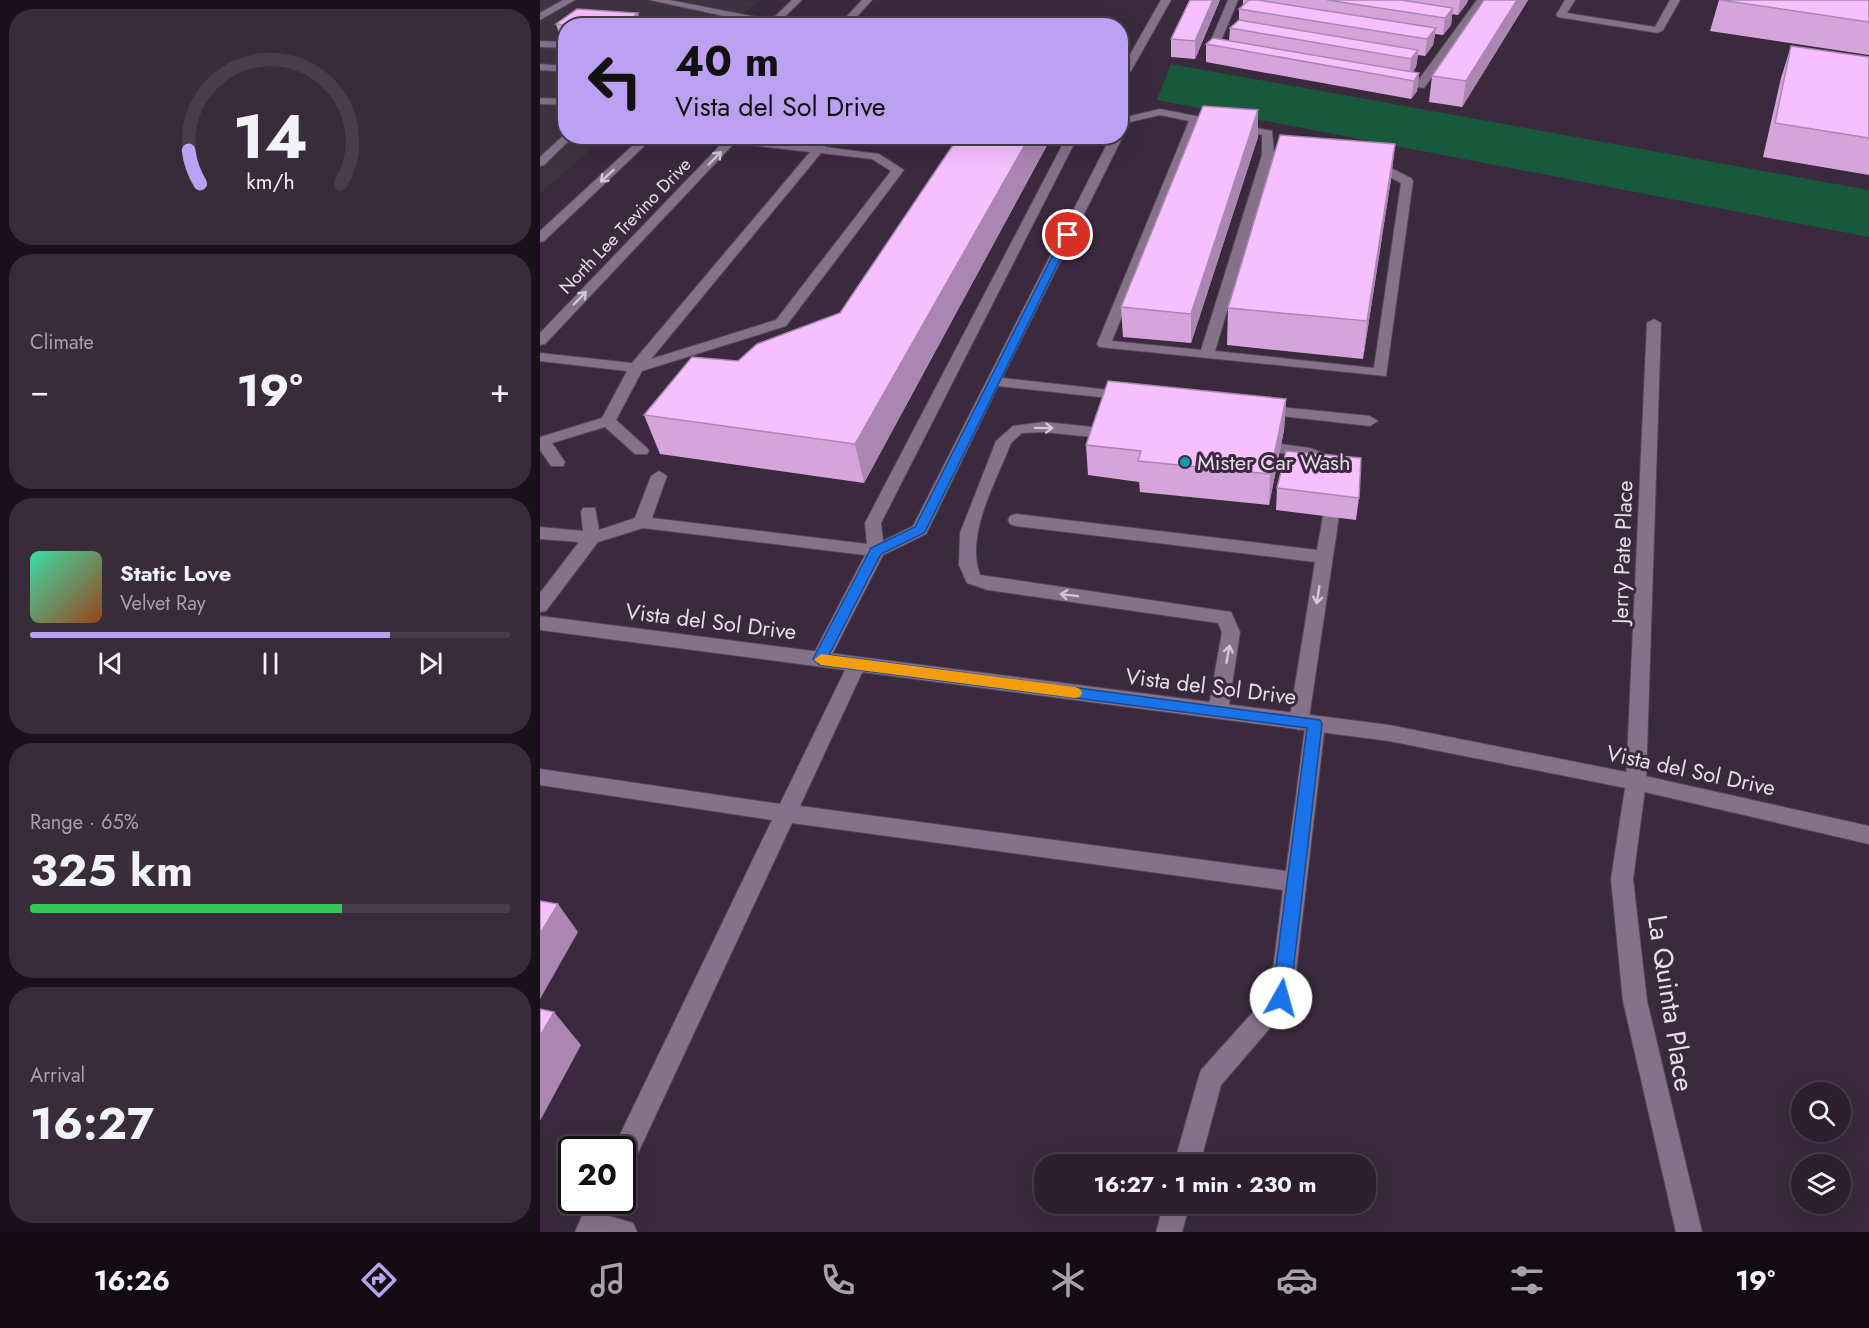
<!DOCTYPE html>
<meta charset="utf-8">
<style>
:root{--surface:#2c1f2e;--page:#382c3a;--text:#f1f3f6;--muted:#a6a2aa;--line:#483d4a;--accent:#bca0f2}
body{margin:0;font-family:Jost,sans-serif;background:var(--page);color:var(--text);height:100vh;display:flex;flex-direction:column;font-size:22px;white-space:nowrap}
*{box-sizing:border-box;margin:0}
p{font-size:20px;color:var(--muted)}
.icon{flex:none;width:33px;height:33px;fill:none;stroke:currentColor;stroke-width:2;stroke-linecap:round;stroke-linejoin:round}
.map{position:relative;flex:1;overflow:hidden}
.drawer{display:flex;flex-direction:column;gap:9px;padding:9px;background:#181119;width:540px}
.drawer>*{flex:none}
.guide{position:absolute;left:18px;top:18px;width:570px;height:126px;border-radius:24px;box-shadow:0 6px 24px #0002,0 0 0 2px var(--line);background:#bca0f2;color:#111;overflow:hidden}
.fabs{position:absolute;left:1251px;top:1082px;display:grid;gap:12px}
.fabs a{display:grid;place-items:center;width:60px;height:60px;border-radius:50%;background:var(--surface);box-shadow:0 6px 24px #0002,0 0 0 2px var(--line);font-size:30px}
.speed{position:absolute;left:18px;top:1136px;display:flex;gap:12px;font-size:30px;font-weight:700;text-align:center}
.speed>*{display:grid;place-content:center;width:78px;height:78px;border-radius:50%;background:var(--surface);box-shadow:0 6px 24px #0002,0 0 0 2px var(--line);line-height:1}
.speed .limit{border:3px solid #111;border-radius:9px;background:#fff;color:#111}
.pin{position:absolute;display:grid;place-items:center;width:51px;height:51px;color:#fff;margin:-26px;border:3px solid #fff;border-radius:50%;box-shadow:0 2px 6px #0007}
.me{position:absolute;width:66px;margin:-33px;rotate:7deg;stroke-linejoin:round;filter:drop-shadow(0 0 4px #0008)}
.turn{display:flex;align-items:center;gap:21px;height:126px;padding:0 18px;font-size:27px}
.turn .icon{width:78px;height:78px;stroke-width:2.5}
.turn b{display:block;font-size:42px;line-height:51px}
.big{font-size:45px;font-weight:700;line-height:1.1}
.drawer .widget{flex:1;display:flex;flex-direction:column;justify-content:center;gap:9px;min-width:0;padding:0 21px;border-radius:24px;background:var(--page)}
.drawer .dial{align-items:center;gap:0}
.dial svg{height:156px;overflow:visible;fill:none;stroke:var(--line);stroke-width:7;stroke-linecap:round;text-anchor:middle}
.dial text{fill:var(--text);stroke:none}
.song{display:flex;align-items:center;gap:18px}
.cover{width:72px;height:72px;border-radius:9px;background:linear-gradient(135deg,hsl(160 70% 55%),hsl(20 70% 35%))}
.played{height:6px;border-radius:3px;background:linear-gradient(90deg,var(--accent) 75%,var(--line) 75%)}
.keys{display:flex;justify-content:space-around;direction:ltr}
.heat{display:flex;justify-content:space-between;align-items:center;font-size:33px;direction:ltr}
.charge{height:9px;border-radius:4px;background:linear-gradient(90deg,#34c759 65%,var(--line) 0)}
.trip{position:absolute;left:494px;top:1154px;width:342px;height:60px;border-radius:24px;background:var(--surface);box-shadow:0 6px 24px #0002,0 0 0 2px var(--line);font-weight:700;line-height:60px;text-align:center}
.menu{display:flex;height:96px;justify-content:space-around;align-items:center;background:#120c12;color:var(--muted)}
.menu .icon{width:42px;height:42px}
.menu .current{color:var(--accent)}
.menu b{font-size:27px;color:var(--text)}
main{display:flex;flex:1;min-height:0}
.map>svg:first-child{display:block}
</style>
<main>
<section class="drawer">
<div class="widget dial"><svg viewBox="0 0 100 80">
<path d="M14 69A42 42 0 1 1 86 69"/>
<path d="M14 69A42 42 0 0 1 8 52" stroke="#bca0f2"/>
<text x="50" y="56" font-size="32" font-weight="700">14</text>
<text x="50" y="72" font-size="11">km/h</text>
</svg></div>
<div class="widget"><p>Climate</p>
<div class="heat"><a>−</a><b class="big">19°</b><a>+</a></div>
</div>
<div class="widget">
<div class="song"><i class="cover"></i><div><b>Static Love</b><p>Velvet Ray</p></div></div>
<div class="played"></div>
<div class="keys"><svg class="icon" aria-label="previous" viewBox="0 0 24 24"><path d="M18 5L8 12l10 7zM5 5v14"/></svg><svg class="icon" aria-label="pause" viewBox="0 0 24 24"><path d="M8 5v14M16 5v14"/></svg><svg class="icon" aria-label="next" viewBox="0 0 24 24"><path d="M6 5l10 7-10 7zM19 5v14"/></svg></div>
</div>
<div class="widget"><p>Range · 65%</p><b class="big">325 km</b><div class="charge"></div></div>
<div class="widget"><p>Arrival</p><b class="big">16:27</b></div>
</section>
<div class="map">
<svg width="1329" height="1232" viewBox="0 0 1329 1232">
<rect width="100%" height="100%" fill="#3b293e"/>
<polygon fill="#3f3342" points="0,0 203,0 217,2 190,25 26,26 26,136 65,137 0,194"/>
<polygon fill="#18593d" points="631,64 1329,190 1329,237 617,100"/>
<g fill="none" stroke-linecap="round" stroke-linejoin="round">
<g stroke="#554658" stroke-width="2">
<g id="lane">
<polygon points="23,0 35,0 0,20 0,13"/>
<polygon points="110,0 129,0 232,20 237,23 230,26"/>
<polygon points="621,0 631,0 591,71 580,71 580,65 584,65"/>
<polygon points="688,0 698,0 678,48 689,52 684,55 668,52 667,50"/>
<polygon points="937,0 947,0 884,88 849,83 849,79 853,78 877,82"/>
<polygon points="1025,0 1035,0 1027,13 1115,27 1130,0 1140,0 1123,30 1118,33 1018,17 1016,15"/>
<polygon points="327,23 352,23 356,26 323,26"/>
<polygon points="0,41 26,42 26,48 0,47"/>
<polygon points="0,64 26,66 26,72 0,70"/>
<polygon points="0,98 26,99 26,105 0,104"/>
<path d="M620,109L732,131L734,152L756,156L762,159L756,162L733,159L675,351L834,368L861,183L840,172L824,169L822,167C835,157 858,172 871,178L873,181L846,376L559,347L557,344L649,121L620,115L590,122L584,132L580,133L582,118ZM659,123L722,135V155L661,350L572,341Z"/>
<polygon points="25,134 26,136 34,136 4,165 0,166 0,157"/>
<polygon points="581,134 583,136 462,378 588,392 595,396 588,400 458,386 388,530 386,534 343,555 287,664 280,666 273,664 271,659 325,555 103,528 58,542 6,611 0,612 0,593 39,542 0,539 0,527 43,531 41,512 43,508 55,508 59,530 95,518 111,476 119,471 127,476 112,518 327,544 325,523 527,136 538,136 341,523 343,541 373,526 571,136 580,136"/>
<path d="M275,136H285V147L339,154L364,170L246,326L102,371L76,420L107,448L109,451L107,454H95L65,427L12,443L25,462L23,466H11L0,450V437L62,418L87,371L0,361V353L92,363L270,152L193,143L189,142V138L274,146ZM281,153L332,159L351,171L236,320L111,359Z"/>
<polygon points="720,405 830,416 838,421 830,426 715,413 712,410 715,407"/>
<path d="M504,422L562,428L570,433L562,438L504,432L482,433L471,443C456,482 425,534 440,575L691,612L700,632L688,711L685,716L678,718L671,716L668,711L682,632L678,623L448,590L427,583L419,565L420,533L456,441L473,426Z"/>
<polygon points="740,444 770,448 799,459 801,463 793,468 761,456 734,452 732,449"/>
<polygon points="791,511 797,512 799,516 769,718 775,716 782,719 785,724 753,998 749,1006 681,1085 660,1164 634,1164 658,1079 661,1070 730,993 743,890 252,823 91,1168 82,1172 82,1149 73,1149 232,820 0,785 0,769 240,804 308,664 310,659 317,657 324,659 326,664 260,806 746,871 765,728 759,730 752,727 749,722 775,562 476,526 470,524 468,520 470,516 476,514 777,550 783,516 785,512"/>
<polygon points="49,1200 76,1200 69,1216 93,1223 97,1232 35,1232"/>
<polygon points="624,1203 650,1203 642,1232 616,1232"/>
</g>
</g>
<g stroke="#554658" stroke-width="2">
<polygon id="street" points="1114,319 1121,323 1106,782 1093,879 1107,1001 1162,1232 1136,1232 1083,1001 1071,879 1086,782 1107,323"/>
</g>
<g stroke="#554658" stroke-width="2">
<g id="secondary">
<polygon points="252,0 262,0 235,26 225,26"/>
<polygon points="322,0 332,0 308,26 298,26"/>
<polygon points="103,136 115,136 4,241 0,242 0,231"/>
<polygon points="189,136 201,136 5,344 0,345 0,333"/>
<polygon points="0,616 849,725 1096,774 1329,826 1329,844 1096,790 849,741 0,630"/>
</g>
</g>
<use href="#lane" fill="#86718a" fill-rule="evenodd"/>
<use href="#street" fill="#86718a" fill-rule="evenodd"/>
<use href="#secondary" fill="#86718a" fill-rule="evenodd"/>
</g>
<g fill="#d4a4db">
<polygon points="680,0 655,59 631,57 631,39"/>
<polygon points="703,0 928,0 927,3 918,15 912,14 911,25 903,35 895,34 893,45 885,56 878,55 876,67 873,72 879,73 877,91 871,99 666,62 666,44 689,40 690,28 699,20 699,9 704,4 703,4"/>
<polygon points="944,0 988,0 922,107 889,102 892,76"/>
<polygon points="1179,0 1329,0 1329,55 1170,31"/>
<polygon points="16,24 26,26 26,42 22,42"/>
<polygon points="1251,46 1329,57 1329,175 1223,157 1241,78"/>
<polygon points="407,136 512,136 324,483 120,454 104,415 198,361 300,313 418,139"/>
<polygon points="718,137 651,343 583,337 581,307"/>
<polygon points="855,144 851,179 823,359 687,345 688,308"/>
<polygon points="746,399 744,430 729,505 600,492 599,482 548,475 546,445"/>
<polygon points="737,488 819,498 816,520 736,510"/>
</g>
<g fill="#ac86b2">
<polygon points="673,0 680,0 655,59 655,41"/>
<polygon points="920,0 928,0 927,3 918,15"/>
<polygon points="977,0 988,0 922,107 926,81"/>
<polygon points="913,8 911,25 903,35 905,18"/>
<polygon points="98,13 102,26 82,26"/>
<polygon points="896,28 893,45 885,56 887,39"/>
<polygon points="878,50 876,67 869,77 871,59"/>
<polygon points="879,73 877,91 871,99 874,81"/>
<polygon points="718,110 718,137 651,343 651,314"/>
<polygon points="490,136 512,136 324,483 315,444"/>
<polygon points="855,144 851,179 823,359 827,321"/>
<polygon points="746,399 744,430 729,505 730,474"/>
<polygon points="18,904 38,932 0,999 0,934"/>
<polygon points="14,1012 41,1045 0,1121 0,1036"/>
</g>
<g fill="#f6bfff" stroke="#ac86b2" stroke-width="1.5">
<polygon points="650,0 673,0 655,41 631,39"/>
<polygon points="709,0 718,0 896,28 887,39 699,9"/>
<polygon points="787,0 861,0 913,8 905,18"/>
<polygon points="944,0 977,0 926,81 892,76"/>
<polygon points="1180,0 1329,0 1329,22"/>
<polygon points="37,9 98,13 82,26 31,26 16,24"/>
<polygon points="699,20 878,50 871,59 690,28"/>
<polygon points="673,38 879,73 874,81 666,44"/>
<polygon points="1251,46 1329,57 1329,138 1235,123"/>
<polygon points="663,106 718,110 651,314 581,307"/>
<polygon points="740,135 855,144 827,321 688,308"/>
<polygon points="419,136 490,136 315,444 104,415 152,357 198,361 217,344 300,313"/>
<polygon points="568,381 746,399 730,474 598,461 601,451 546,445"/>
<polygon points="746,451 821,458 819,498 737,488"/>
<polygon points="0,901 18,904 0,934"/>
<polygon points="0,1009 14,1012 0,1036"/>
</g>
<defs><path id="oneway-shaft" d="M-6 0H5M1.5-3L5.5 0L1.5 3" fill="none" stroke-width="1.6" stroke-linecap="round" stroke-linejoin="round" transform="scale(1.5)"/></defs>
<g stroke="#d4c7d7">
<use href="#oneway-shaft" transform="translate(175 158) rotate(-46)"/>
<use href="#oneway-shaft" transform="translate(67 176) rotate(137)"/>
<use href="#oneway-shaft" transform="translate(40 298) rotate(-46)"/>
<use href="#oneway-shaft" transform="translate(504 428) rotate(1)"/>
<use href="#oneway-shaft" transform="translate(529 595) rotate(-173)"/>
<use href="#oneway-shaft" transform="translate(778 595) rotate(99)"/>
<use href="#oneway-shaft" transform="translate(688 654) rotate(-80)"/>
</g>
<polygon fill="#1a73e8" stroke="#114b97" stroke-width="1.5" points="528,232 532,235 386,530 384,533 341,554 289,655 780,720 782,724 750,998 747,1004 741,1006 734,1004 732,998 767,728 280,665 273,659 331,548 375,527 523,235"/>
<polygon fill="#f59e0b" points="281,654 535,687 540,689 542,693 540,697 535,698 281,665 274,660"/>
<circle fill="#0f9aa8" stroke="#3b293e" stroke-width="2" cx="645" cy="462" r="6"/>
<g text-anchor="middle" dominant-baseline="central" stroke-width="6" stroke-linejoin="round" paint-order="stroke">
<g font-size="18" fill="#e8dcea" stroke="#3b293e">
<text transform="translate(85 226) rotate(-46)">North Lee Trevino Drive</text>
</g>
<g font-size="22" fill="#e8dcea" stroke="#3b293e" text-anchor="start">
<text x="657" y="462">Mister Car Wash</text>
</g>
<g font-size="22" fill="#e8dcea" stroke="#3b293e">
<text transform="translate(1082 552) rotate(-88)">Jerry Pate Place</text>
<text transform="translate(171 621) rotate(7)">Vista del Sol Drive</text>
<text transform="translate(671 686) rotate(7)">Vista del Sol Drive</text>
<text transform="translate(1151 770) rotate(12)">Vista del Sol Drive</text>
</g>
<g font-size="27" fill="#e8dcea" stroke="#3b293e">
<text transform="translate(1131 1003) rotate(81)">La Quinta Place</text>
</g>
</g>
</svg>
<div class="fabs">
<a><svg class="icon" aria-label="search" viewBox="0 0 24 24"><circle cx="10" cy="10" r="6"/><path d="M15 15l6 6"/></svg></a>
<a><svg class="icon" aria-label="layers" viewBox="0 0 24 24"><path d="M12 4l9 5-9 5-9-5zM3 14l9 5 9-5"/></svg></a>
</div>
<div class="speed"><div class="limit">20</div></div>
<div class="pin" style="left:528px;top:235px;background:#d93025"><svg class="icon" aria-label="arrive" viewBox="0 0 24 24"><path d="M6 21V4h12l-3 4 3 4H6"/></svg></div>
<svg class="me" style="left:741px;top:998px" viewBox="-20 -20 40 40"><circle r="19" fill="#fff"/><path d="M0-13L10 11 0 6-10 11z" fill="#1a73e8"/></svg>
<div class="trip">16:27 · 1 min · 230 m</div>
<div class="guide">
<div class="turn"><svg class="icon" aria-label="left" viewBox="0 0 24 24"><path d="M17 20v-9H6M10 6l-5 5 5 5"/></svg><div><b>40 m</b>Vista del Sol Drive</div></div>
</div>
</div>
</main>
<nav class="menu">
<b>16:26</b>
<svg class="icon current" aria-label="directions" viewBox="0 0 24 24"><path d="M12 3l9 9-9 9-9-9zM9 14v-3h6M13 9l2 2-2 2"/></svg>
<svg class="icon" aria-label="music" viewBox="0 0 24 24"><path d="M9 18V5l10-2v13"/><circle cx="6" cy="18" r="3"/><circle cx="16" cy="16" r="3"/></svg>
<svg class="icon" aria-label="phone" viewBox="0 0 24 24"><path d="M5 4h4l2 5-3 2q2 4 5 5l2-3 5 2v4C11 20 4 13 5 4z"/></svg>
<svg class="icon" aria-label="climate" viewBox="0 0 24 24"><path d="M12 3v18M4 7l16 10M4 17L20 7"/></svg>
<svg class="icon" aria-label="car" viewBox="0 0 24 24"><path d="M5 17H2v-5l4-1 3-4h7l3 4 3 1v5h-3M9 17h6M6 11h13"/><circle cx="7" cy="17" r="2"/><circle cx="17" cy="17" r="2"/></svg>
<svg class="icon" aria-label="filters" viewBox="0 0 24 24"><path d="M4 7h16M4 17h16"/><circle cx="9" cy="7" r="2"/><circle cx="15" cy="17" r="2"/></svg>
<b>19°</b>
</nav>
